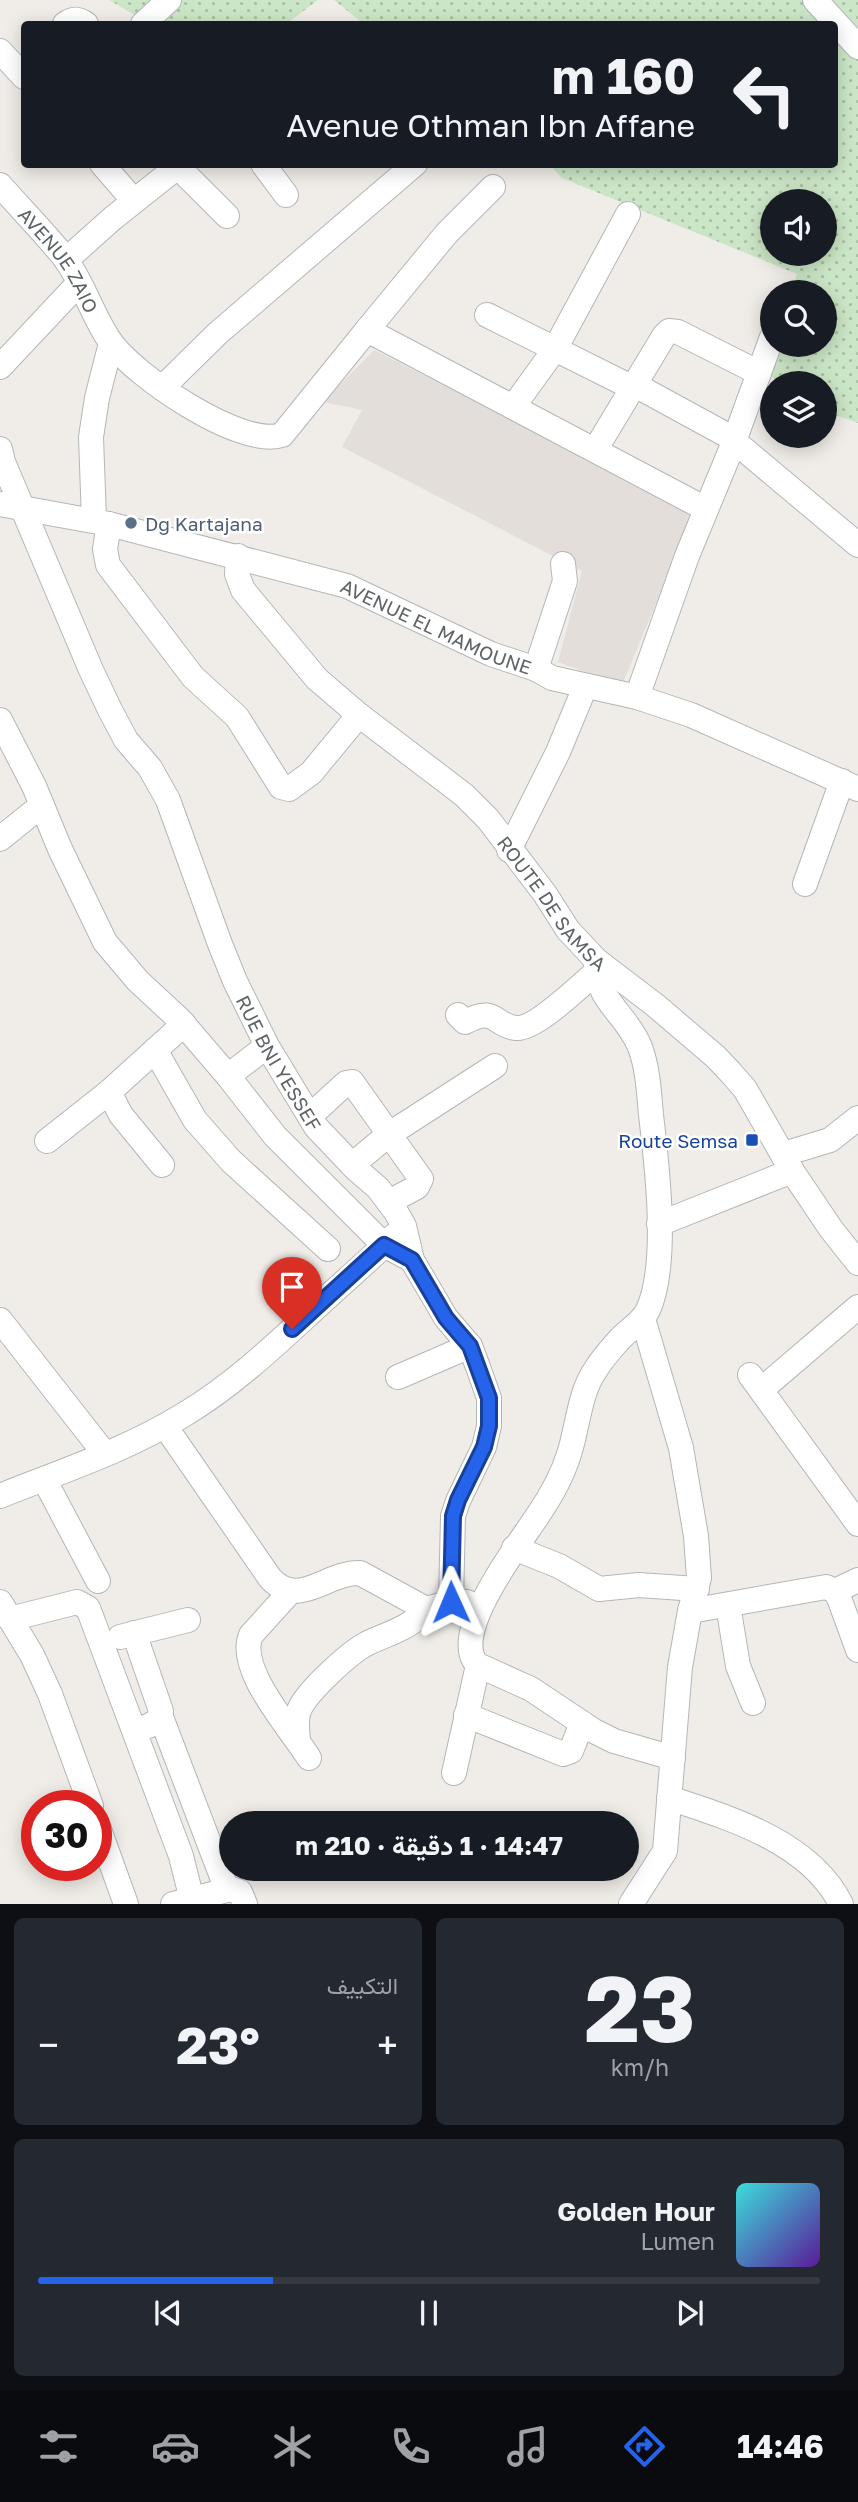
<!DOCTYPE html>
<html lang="ar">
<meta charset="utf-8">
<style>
:root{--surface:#171b24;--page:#242831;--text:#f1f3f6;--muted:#9ea1a6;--line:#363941;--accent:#2563eb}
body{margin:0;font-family:"Golos Text",Vazirmatn,sans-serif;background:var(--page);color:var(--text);direction:rtl;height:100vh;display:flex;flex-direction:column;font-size:26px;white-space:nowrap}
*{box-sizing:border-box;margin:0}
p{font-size:23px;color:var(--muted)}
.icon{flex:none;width:38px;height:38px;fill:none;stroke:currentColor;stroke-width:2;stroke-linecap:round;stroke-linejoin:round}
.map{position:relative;height:1904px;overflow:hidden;direction:ltr}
.panel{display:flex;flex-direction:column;gap:14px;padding:14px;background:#0d0f14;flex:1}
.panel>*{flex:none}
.banner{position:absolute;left:21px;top:21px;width:817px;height:147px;border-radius:7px;box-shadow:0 4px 18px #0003;direction:rtl;background:#171b24;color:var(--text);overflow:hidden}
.fabs{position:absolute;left:760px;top:189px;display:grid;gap:14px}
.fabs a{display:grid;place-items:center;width:77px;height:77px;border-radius:50%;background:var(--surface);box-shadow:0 4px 18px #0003;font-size:35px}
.speed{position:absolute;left:21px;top:1790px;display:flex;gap:14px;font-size:35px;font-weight:700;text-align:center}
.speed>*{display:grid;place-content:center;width:91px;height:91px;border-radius:50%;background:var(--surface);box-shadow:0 4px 18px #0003;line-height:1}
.speed .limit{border:10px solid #d22;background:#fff;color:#111}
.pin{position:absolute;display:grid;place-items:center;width:60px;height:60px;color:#fff;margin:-72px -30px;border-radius:50% 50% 50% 0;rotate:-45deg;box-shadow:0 0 7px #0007}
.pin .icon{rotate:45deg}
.me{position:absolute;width:77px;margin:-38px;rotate:359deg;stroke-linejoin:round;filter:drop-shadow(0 0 5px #0008)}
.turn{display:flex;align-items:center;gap:24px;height:147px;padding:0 28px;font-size:32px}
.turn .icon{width:91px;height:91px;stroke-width:2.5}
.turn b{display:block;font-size:49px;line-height:60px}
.big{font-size:52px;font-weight:700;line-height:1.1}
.panel .card{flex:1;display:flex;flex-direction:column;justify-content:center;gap:10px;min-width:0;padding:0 24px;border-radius:10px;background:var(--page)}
.panel .dial{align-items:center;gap:0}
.dial b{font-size:91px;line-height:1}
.song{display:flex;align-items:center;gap:21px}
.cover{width:84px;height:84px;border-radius:10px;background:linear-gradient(135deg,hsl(180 70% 55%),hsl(270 70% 35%))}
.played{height:7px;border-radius:4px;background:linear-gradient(90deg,var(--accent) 30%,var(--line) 30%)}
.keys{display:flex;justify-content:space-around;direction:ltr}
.heat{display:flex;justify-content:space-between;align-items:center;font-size:38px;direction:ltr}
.panel .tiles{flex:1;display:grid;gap:14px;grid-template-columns:1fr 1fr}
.card:last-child{grid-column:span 2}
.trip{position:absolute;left:219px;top:1811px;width:420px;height:70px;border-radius:35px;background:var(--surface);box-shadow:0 4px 18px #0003;font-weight:700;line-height:70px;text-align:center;direction:rtl}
.tabs{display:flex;height:112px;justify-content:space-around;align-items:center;background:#090b0e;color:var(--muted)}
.tabs .icon{width:49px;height:49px}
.tabs .on{color:var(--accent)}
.tabs b{font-size:32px;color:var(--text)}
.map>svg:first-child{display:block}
</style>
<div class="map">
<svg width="858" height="1904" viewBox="0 0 858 1904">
<defs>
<pattern id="grass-dots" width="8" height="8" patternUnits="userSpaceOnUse" patternTransform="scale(1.75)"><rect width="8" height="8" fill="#cbe6c6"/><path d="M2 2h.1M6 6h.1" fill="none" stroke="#a8bea5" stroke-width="1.8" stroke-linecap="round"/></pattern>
</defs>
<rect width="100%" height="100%" fill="#f0ede8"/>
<polygon fill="#e3ded9" points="374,350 694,512 622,685 558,662 582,571 342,447 362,410 323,402"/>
<g fill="url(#grass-dots)" fill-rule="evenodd">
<polygon points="109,0 318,0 286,24 150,24"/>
<path d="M334,0H858V423L824,411V383H779L769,374L777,345H824V292H792L797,274L562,178L550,165L835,164V24H364ZM772,201H824V254H772Z"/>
</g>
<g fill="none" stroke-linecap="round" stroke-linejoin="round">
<g stroke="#b3b6b9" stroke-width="26">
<g id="minor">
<polyline points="815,0 858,47"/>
<path d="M65,24C73,18 78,18 86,24"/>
<polyline points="143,24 169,0"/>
<polyline points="0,51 24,77"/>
<polyline points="102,164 134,201"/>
<polyline points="263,164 286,195"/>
<polyline points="178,167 227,216"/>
<path id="s1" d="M0,185C21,209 44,232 64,257C83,282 92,315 110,341C133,375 241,449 282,435L367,330L706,509"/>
<polyline points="66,260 113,218 181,164"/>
<polyline points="487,315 633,388"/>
<polyline points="367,330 447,233 493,187"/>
<polyline points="0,367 79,283"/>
<polyline points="635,385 734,439"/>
<polyline points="162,388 218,333 415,164"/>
<polyline points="513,407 555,349 628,214"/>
<polyline points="734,441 858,545"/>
<path id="s2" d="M0,449L3,462L91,670L110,710L126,740L150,768L168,800L220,944L235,981L267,1046L316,1127L357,1170L378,1188L396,1212L404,1226L412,1260L446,1318L470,1346L478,1367L489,1398V1426L484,1447L458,1501L453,1516L451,1602"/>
<polyline points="595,450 664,336 669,331 678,332 759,373"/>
<path id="s3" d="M0,504L109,524L347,586L491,654L536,669L552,678L637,697L691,715L858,789"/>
<polyline points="94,520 91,437 97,398 111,343"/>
<polyline points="109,524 105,549 108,565 193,677 237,717 281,787 289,789 311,773 359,715"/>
<path id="s4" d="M238,556L237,574L243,590L317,679L359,715L464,795L488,819L545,894L568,930L596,960L655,1005L716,1057L731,1073L745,1089L792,1171L831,1229L858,1263"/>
<polyline points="536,669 565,581 563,564"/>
<polyline points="637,697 687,556 732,447 772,337"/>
<polyline points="0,720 34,786 60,849 105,942 138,981 179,1019 228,1076 275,1136 384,1245 412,1260"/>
<polyline points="0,839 42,805"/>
<polyline points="509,850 558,752 585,687"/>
<polyline points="805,884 842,781"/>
<path d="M596,960C596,1002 625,1011 640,1047C648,1069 649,1092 651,1115C657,1165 669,1264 648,1310C642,1323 629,1329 619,1340C611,1349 602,1359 596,1369C579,1393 578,1427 569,1454C562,1477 551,1496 538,1515C521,1542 447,1635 478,1665L531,1689L594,1731L614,1741L673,1758"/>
<path d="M458,1015L465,1022C497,1005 493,1026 516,1028C535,1030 581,985 596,972"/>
<polyline points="155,1050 195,1120 231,1161 328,1249"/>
<polyline points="228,1076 267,1046"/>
<polyline points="109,1092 121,1115 162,1165"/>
<polyline points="310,1116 346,1083 352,1082 421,1179 417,1187 389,1202"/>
<polyline points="47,1141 109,1092 184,1024"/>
<polyline points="784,1154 830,1140 858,1118"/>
<polyline points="352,1165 388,1135 495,1066"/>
<polyline points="659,1224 792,1171"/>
<polyline points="0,1320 105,1454"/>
<polyline points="750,1375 858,1524"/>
<polyline points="398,1377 470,1346"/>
<polyline points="761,1390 858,1307"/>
<path d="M165,1426L270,1578C299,1610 326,1572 360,1573L426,1609L451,1602H467"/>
<polyline points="44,1479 98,1581"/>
<path d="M0,1496C62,1471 127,1450 185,1414C230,1387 270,1350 309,1314C337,1288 367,1262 395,1235"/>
<polyline points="514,1548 559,1566 599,1589 639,1585 697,1589"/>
<polyline points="835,1591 858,1580"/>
<path d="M290,1592L251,1635C236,1669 291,1729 309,1758"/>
<polyline points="0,1602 32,1655 50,1694 91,1806"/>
<polyline points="728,1605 738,1666 753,1703"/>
<polyline points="690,1611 826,1587 835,1591 839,1598 858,1650"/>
<polyline points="10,1619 77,1602 88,1608 181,1856 193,1904"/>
<polyline points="134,1633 161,1711 158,1721 148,1726"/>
<polyline points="120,1637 188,1620"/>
<polyline points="466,1715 563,1754 571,1751 582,1723"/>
<polyline points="161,1717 227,1890"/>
<path d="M298,1740C297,1729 295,1718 300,1708C309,1690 348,1654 366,1644C388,1633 410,1629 426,1609"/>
<polyline points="454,1773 478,1665"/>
<path d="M669,1798C730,1818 810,1842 841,1904"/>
<polyline points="96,1821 126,1904"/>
<polyline points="173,1904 231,1889 240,1892 245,1904"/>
<polyline points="631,1904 665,1851 680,1667 690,1611 699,1578 696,1536 681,1448 643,1319"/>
</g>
</g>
<use href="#minor" stroke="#fff" stroke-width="24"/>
</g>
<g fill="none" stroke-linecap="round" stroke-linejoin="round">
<g stroke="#184099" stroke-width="18">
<polyline id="route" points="292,1329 384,1245 412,1260 446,1318 470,1346 489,1398 489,1426 484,1447 458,1500 453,1516 451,1602"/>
</g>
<use href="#route" stroke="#2563eb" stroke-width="12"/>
</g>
<circle fill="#5c6f8a" stroke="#fff" stroke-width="2.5" cx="131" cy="523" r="7"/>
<rect fill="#1a4fb4" stroke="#fff" stroke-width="2.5" x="745" y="1133" width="14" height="14" rx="3.5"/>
<g text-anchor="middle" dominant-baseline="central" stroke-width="5" stroke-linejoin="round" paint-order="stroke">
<g font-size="19" fill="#5f6467" stroke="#fff">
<text stroke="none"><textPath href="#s1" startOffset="96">AVENUE ZAIO</textPath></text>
<text stroke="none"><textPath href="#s3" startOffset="455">AVENUE EL MAMOUNE</textPath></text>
<text stroke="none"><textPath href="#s4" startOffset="478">ROUTE DE SAMSA</textPath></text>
<text stroke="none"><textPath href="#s2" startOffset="677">RUE BNI YESSEF</textPath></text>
</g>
<g font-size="19" fill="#4e5e75" stroke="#fff" text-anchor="start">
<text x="145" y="523">Dg Kartajana</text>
</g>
<g font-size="19" fill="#164399" stroke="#fff" text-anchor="end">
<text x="738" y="1140">Route Semsa</text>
</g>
</g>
</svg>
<div class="fabs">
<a><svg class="icon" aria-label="sound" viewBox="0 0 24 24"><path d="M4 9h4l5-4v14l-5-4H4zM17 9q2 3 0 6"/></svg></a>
<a><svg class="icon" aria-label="search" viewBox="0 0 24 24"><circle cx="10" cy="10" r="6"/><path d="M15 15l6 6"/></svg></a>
<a><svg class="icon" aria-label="layers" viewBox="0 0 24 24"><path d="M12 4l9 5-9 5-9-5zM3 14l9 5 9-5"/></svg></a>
</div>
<div class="speed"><div class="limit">30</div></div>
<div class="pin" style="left:292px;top:1329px;background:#d93025"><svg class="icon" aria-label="arrive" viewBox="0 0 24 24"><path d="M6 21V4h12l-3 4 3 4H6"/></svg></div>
<svg class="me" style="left:451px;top:1602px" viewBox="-20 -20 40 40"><path d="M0-17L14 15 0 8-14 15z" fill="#2563eb" stroke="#fff" stroke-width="4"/></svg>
<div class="trip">14:47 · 1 دقيقة · 210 m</div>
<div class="banner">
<div class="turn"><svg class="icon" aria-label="left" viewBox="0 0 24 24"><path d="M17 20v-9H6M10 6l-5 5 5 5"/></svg><div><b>160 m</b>Avenue Othman Ibn Affane</div></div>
</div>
</div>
<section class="panel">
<div class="tiles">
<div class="card dial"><b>23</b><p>km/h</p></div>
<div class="card"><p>التكييف</p>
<div class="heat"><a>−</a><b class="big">23°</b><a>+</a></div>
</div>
<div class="card">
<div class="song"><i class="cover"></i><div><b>Golden Hour</b><p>Lumen</p></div></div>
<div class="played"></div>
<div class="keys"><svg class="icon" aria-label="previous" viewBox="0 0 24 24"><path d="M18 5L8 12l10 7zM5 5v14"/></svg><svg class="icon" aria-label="pause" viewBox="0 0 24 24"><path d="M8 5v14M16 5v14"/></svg><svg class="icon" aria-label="next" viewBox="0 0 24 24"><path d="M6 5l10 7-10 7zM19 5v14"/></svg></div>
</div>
</div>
</section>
<nav class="tabs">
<b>14:46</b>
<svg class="icon on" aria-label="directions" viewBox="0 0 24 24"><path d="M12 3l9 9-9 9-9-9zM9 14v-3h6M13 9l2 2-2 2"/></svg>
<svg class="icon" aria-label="music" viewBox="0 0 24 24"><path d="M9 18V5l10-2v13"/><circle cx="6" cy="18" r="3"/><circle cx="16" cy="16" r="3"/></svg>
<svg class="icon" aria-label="phone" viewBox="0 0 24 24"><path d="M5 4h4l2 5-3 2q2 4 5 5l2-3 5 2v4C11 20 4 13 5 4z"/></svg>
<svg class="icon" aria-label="climate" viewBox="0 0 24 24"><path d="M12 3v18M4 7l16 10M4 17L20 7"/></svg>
<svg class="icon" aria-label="car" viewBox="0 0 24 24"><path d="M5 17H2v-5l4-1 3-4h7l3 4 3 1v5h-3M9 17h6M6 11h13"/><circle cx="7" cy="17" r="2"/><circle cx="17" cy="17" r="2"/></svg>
<svg class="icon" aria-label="filters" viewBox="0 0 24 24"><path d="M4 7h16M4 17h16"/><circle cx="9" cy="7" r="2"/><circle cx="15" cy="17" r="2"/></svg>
</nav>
